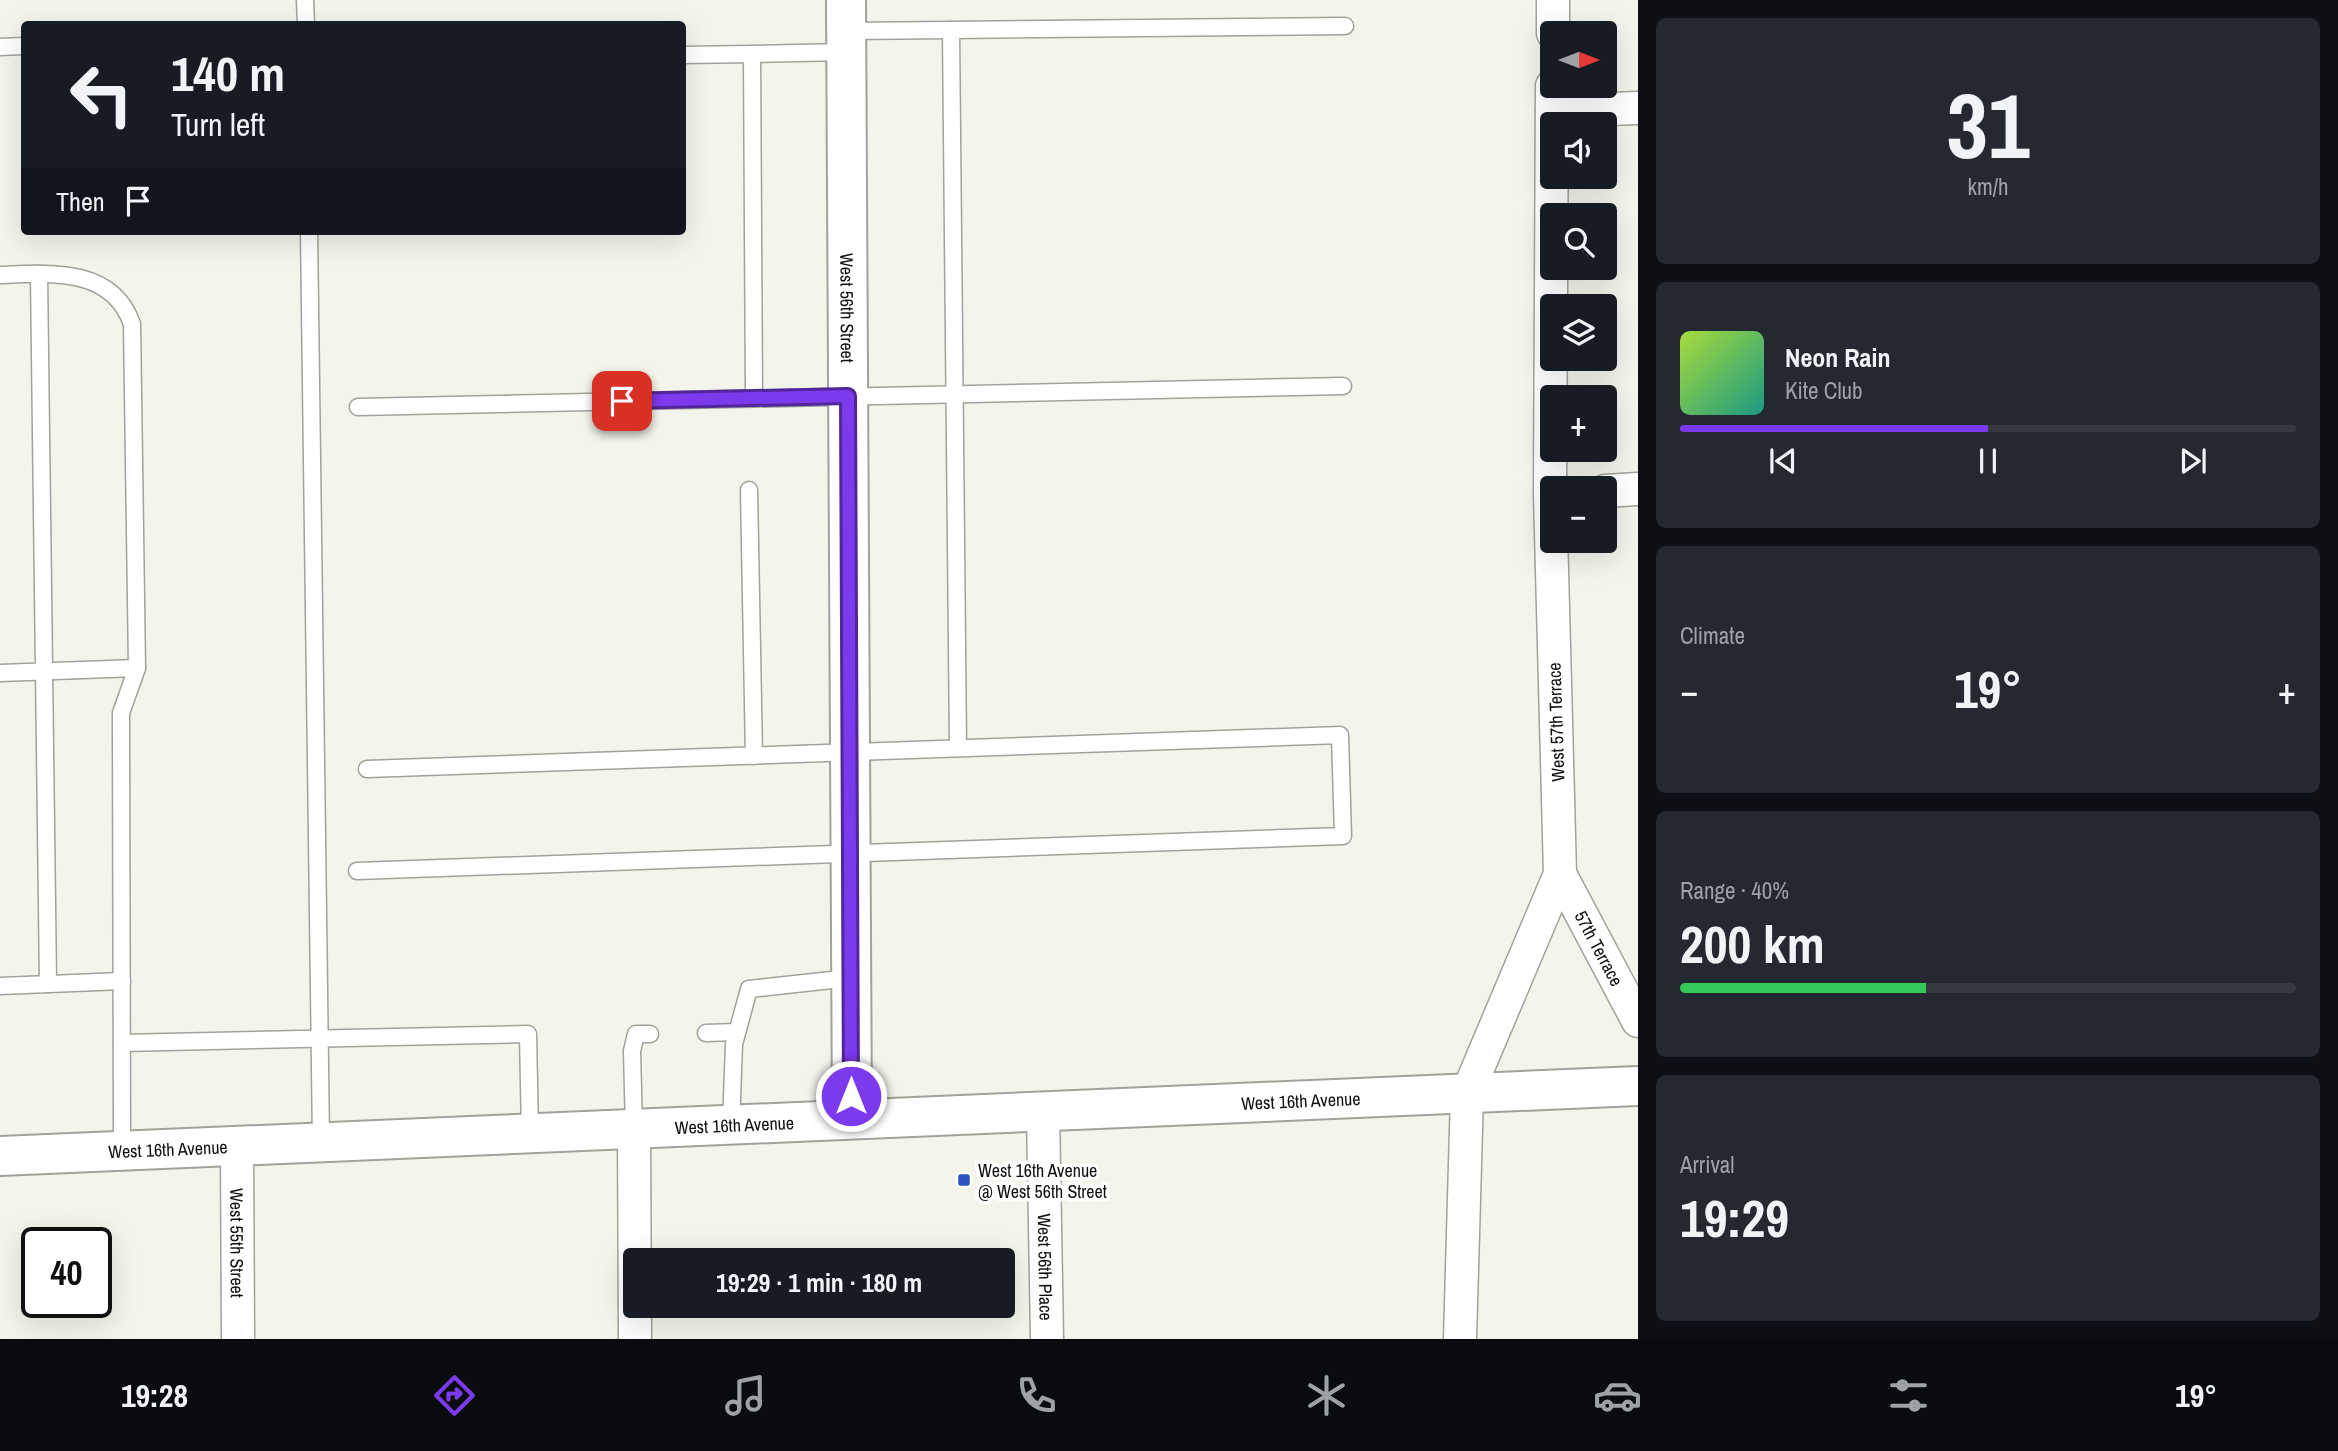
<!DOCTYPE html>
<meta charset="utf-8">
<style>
:root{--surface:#171b24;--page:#242831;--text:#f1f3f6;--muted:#9ea1a6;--line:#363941;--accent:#7c3aed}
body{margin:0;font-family:"Archivo Narrow",sans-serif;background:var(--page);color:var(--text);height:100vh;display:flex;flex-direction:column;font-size:26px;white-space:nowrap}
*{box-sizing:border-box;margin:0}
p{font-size:23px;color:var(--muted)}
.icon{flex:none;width:38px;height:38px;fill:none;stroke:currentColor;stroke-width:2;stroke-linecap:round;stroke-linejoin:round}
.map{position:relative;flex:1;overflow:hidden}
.details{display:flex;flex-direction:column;gap:18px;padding:18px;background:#0d0f14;width:700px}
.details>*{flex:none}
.top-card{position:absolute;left:21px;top:21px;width:665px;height:214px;border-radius:7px;box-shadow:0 7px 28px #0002;background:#171b24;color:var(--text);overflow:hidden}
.needle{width:46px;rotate:90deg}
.buttons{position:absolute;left:1540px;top:21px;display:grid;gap:14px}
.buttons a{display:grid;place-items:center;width:77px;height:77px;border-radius:7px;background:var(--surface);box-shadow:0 7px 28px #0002;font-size:35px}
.speed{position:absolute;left:21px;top:1227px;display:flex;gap:14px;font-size:35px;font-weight:700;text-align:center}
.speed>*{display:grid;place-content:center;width:91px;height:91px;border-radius:50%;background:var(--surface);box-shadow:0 7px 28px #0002;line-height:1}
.speed .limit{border:4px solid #111;border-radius:10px;background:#fff;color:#111}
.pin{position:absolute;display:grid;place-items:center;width:60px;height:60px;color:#fff;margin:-30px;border-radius:14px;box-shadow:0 4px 10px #0006}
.me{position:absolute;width:77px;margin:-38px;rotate:0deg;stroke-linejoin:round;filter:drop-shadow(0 0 5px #0008)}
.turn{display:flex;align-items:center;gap:24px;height:147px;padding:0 35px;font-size:32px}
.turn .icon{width:91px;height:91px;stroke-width:2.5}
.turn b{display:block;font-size:49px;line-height:60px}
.then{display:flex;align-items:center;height:66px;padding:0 35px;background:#0003;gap:14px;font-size:26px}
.big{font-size:52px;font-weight:800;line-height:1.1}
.details .card{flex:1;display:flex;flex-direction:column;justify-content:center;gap:10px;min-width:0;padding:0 24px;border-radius:10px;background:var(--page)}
.details .dial{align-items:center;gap:0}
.dial b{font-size:91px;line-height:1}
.song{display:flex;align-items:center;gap:21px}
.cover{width:84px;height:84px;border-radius:10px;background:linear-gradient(135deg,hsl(80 70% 55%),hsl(170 70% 35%))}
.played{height:7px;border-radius:4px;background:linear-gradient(90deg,var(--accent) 50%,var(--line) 50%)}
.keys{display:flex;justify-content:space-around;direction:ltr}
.heat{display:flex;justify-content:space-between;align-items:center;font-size:38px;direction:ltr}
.charge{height:10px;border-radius:5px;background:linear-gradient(90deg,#34c759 40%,var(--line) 0)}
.trip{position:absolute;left:623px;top:1248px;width:392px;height:70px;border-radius:7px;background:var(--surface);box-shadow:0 7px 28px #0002;font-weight:800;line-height:70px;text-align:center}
.dock{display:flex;height:112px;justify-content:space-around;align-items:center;background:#090b0e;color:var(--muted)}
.dock .icon{width:49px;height:49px}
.dock .active{color:var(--accent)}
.dock b{font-size:32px;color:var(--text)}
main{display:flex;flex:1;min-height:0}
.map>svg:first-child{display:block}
</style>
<main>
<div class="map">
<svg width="1638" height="1339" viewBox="0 0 1638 1339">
<rect width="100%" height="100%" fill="#f3f5ec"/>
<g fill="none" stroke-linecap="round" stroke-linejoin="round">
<g stroke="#a1a29a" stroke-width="19">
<g id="service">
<polyline points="305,0 306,24"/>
<polyline points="846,31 951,30"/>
<polyline points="0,47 24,46"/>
<polyline points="752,54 846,52"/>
<polyline points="682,55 752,54 754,398"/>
<polyline points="309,231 321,1142"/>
<polyline points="39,274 48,984"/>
<path d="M0,275C50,273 112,267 132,324L137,668L121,713L122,1150"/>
<polyline points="358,407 1343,386"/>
<polyline points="749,490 754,756"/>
<polyline points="0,673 137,668"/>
<polyline points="958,748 951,30 1345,26"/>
<polyline points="357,871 1343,836 1340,735 367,769"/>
<polyline points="0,986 122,981"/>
<polyline points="706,1033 737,1032"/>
<polyline points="122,1043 528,1034 530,1133"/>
<polyline points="731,1125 734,1044 749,989 850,978"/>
<polyline points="634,1129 632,1051 636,1034 650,1034"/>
</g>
</g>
<g stroke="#a1a29a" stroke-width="35">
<g id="minor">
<polyline points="1553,33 1553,0"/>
<polyline points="1552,111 1638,108"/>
<polyline points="1605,491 1638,489"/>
<path id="s1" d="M1560,874L1638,1021"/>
<path id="s2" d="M1043,1111L1047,1339"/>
<polyline points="634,1129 635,1339"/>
<path id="s3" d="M237,1145L238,1339"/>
<polyline points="1460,1339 1467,1094 1560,874 1550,494 1552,86"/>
</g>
</g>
<g stroke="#a1a29a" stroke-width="42">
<g id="tertiary">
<path id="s4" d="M846,0L852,1119"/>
</g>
</g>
<g stroke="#a1a29a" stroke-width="42">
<g id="secondary">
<path id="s5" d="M0,1156L1638,1086"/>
</g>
</g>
<use href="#service" stroke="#fff" stroke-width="16"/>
<use href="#minor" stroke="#fff" stroke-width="32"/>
<use href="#tertiary" stroke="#fff" stroke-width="38"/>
<use href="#secondary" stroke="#fff" stroke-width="38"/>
</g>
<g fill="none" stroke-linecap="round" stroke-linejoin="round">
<g stroke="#51269a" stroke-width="18">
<polyline id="route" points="622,401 848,396 851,1096"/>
</g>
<use href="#route" stroke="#7c3aed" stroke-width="12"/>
</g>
<rect fill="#2e52c2" stroke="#fff" stroke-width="2.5" x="957" y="1173" width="14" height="14" rx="3.5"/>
<g text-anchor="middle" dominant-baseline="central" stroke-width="7" stroke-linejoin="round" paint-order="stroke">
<g font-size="18" fill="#0f0f0c" stroke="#fff">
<text stroke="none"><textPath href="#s4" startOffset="308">West 56th Street</textPath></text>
<text transform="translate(1556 722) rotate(-92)">West 57th Terrace</text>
<text stroke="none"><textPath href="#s1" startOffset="84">57th Terrace</textPath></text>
<text stroke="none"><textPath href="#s5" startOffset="1302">West 16th Avenue</textPath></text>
<text stroke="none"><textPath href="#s5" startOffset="735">West 16th Avenue</textPath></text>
<text stroke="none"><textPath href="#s5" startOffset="168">West 16th Avenue</textPath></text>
<text stroke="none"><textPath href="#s3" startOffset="98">West 55th Street</textPath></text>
<text stroke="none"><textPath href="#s2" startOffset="156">West 56th Place</textPath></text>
</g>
<g font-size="18" fill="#0f0f0c" stroke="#fff" text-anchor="start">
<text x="978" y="1170">West 16th Avenue<tspan x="978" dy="21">@ West 56th Street</tspan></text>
</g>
</g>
</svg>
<div class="buttons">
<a><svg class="needle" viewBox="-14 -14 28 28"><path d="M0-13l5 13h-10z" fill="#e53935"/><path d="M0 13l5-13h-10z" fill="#9ea1a6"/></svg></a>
<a><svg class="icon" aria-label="sound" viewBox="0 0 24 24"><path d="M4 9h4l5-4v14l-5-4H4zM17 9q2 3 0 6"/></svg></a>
<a><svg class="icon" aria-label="search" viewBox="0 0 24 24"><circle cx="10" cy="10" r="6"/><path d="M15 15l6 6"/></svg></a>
<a><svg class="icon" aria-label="layers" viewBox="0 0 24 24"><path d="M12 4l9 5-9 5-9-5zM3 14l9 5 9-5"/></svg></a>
<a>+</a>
<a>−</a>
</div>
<div class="speed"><div class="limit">40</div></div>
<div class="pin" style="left:622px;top:401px;background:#d93025"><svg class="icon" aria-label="arrive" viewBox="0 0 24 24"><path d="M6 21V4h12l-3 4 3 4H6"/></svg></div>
<svg class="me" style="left:851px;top:1096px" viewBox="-20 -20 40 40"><circle r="17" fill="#7c3aed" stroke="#fff" stroke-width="3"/><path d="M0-11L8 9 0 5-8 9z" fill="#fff"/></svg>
<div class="trip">19:29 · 1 min · 180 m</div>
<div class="top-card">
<div class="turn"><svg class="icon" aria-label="left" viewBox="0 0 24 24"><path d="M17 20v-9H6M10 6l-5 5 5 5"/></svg><div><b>140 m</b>Turn left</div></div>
<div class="then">Then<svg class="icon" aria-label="arrive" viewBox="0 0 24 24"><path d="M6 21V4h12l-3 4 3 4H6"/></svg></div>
</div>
</div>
<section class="details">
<div class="card dial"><b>31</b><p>km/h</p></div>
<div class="card">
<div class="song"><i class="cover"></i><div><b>Neon Rain</b><p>Kite Club</p></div></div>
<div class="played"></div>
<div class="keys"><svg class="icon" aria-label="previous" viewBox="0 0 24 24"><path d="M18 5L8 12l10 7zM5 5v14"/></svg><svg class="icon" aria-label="pause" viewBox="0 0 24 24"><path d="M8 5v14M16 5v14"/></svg><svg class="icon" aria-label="next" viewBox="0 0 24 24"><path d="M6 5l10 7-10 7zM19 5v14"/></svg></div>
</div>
<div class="card"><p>Climate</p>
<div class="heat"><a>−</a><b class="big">19°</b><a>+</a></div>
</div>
<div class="card"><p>Range · 40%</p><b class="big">200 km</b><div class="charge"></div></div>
<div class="card"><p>Arrival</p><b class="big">19:29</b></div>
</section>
</main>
<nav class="dock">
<b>19:28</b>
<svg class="icon active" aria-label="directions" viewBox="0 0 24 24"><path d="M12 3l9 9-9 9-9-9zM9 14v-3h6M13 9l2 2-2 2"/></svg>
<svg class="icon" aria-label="music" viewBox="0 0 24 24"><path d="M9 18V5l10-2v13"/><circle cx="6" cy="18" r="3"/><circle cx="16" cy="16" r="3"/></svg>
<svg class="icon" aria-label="phone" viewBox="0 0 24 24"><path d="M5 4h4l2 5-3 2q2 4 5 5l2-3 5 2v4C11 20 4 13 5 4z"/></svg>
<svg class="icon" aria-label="climate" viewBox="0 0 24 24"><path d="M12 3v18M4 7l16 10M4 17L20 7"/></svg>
<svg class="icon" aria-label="car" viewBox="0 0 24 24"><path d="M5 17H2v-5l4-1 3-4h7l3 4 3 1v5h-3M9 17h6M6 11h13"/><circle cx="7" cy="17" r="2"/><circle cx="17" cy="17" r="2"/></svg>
<svg class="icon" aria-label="filters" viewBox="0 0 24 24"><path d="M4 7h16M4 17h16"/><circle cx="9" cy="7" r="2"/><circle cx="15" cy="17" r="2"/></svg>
<b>19°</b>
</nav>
